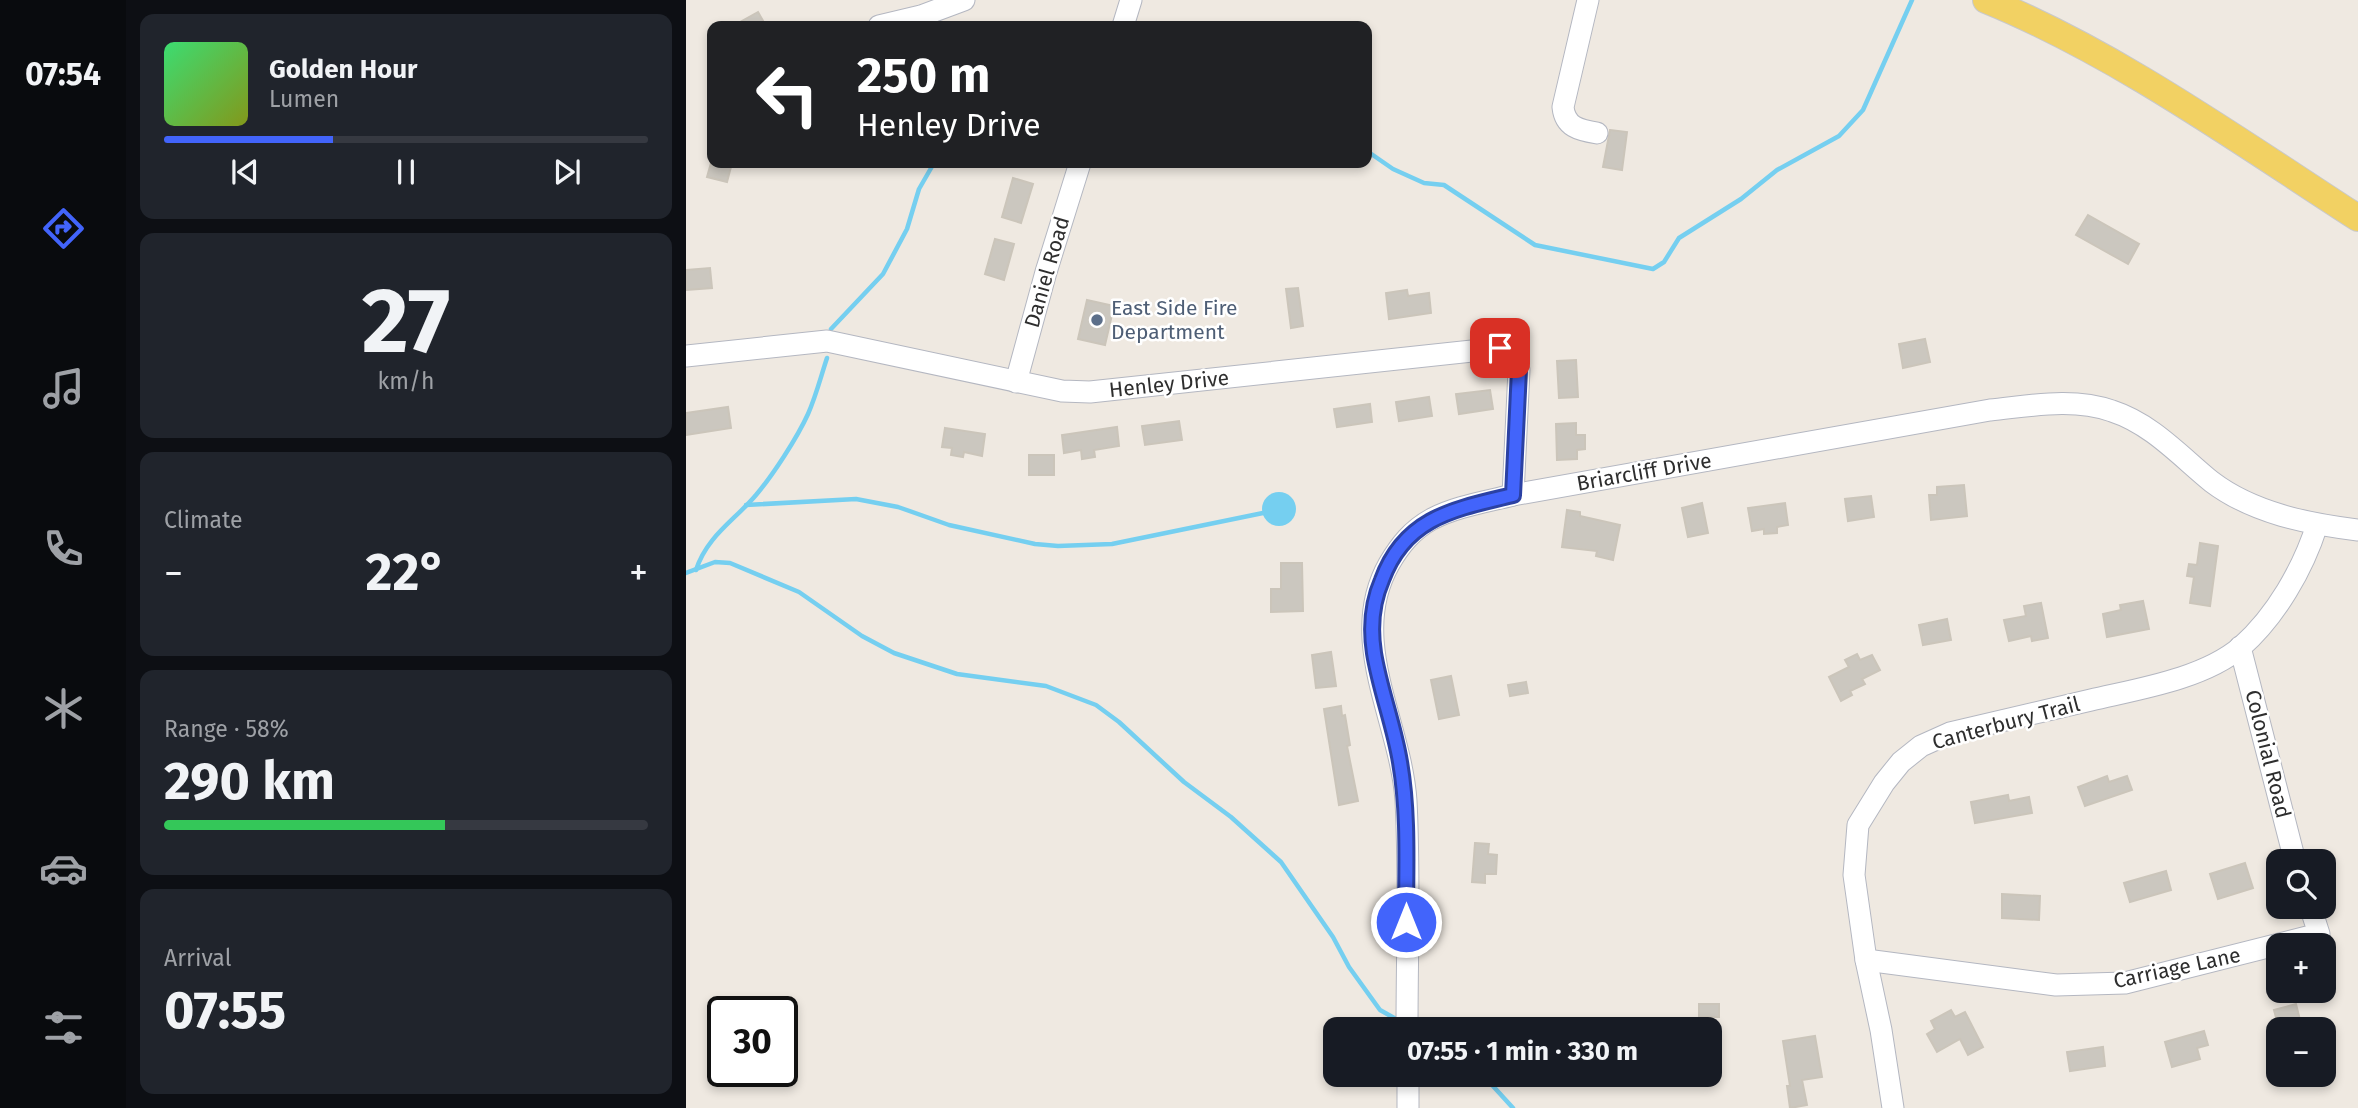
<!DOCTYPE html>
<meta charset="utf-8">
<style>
:root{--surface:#171b24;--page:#20242c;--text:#f1f3f6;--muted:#9ea1a6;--line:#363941;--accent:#4264fb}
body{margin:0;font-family:"Fira Sans",sans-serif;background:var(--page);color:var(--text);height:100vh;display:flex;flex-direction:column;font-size:26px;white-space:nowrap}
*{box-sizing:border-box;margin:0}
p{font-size:23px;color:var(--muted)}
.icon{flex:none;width:38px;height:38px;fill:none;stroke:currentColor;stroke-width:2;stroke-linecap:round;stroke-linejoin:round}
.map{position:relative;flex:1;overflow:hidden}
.sheet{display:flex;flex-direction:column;gap:14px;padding:14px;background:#0d0f14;width:560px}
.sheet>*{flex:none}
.top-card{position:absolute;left:21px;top:21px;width:665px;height:147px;border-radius:14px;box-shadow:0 4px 10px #0003;background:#202124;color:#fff;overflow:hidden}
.controls{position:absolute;left:1580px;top:849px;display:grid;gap:14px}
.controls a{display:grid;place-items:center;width:70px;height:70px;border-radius:14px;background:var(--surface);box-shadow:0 4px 10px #0003;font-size:35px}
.speed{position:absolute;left:21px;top:996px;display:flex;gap:14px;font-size:35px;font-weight:700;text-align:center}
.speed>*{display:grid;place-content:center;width:91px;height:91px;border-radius:50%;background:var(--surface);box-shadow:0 4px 10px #0003;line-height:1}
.speed .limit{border:4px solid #111;border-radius:10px;background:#fff;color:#111}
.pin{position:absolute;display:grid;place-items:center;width:60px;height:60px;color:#fff;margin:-30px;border-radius:14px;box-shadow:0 4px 10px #0006}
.me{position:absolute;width:77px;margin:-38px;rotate:0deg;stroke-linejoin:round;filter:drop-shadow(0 0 5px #0008)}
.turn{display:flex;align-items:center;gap:24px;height:147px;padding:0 35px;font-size:32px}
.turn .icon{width:91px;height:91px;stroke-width:2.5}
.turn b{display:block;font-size:49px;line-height:60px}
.big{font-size:52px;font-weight:700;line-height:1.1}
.sheet .card{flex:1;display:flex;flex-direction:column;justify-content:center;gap:10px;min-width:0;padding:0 24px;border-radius:14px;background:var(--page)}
.sheet .dial{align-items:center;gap:0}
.dial b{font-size:91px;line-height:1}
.song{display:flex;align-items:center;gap:21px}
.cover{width:84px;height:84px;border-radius:10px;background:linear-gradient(135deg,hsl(140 70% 55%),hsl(70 70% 35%))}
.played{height:7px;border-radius:4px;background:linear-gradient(90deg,var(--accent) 35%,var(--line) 35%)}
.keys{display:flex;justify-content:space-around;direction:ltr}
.heat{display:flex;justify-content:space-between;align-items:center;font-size:38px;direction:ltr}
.charge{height:10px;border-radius:5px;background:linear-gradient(90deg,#34c759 58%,var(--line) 0)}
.trip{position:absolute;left:637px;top:1017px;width:399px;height:70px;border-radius:14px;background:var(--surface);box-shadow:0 4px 10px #0003;font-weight:700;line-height:70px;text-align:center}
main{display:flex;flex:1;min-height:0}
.menu{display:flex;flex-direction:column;width:126px;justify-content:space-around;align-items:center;background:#090b0e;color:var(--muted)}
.menu .icon{width:49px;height:49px}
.menu .selected{color:var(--accent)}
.menu b{font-size:32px;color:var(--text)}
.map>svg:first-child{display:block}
</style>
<main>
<nav class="menu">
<b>07:54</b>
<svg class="icon selected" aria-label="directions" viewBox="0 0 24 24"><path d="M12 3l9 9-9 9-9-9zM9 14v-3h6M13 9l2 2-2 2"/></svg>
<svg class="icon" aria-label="music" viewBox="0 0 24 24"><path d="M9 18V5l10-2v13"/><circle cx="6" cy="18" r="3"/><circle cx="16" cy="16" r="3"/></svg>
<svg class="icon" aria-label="phone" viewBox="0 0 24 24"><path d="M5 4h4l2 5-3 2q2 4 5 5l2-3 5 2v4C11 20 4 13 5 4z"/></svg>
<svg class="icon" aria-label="climate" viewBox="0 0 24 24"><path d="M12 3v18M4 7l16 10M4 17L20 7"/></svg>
<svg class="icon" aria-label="car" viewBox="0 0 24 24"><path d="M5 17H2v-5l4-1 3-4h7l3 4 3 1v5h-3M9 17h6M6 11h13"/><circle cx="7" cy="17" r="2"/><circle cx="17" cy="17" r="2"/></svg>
<svg class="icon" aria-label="filters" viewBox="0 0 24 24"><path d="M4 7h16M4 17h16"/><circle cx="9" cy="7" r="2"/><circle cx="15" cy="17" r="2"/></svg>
</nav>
<section class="sheet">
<div class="card">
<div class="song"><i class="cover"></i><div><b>Golden Hour</b><p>Lumen</p></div></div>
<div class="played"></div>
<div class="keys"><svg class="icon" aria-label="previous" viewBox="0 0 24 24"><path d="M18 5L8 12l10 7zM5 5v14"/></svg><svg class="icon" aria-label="pause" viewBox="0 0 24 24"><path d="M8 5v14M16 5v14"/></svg><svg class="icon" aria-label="next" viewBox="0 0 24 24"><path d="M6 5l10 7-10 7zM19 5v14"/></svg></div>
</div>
<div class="card dial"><b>27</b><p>km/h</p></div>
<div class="card"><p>Climate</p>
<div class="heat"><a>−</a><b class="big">22°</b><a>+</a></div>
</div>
<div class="card"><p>Range · 58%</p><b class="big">290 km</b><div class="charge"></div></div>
<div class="card"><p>Arrival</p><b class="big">07:55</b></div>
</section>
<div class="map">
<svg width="1672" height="1108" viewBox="0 0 1672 1108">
<rect width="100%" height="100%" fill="#efe9e1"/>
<circle fill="#75cff0" cx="593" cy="509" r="17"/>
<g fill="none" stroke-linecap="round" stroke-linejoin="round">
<g stroke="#75cff0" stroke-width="4.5">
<polyline points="681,151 707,169 738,183 758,185 849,245 967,269 978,262 993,238 1055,199 1091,170 1153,136 1177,110 1226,0"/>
<polyline points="145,329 197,274 221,229 233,189 248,163"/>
<polyline points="60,505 170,499 212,507 263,525 349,544 372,546 426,544 577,513"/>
<path d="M10,570C21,536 48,521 70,495C87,475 111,438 122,414C130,396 135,376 141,358"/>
<polyline points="0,573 29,562 44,563 113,592 176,636 208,653 271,674 360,686 410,705 433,722 498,782 545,817 595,862 647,937 663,967 694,1010 710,1019"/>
<polyline points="731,1023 742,1029"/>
<polyline points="796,1074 827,1108"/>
</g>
</g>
<g fill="#cbc7bf" stroke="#cbc5ba" stroke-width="2">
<polygon points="72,12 80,26 47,26"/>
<polygon points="924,130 941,132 936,170 917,167"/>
<polygon points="25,163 46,163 41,182 21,177"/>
<polygon points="327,178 347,184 335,223 316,217"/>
<polygon points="1402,215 1453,244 1442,264 1390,235"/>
<polygon points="309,239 328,244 318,280 299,274"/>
<polygon points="24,268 26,288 0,290 0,270"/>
<polygon points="612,288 617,326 605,328 600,289"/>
<polygon points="721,290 722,296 743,293 745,313 703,319 700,293"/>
<polygon points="401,300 428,306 419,345 392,339"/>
<polygon points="1239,339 1244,362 1217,368 1213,344"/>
<polygon points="890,360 892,397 873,398 871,361"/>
<polygon points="804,390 807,409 773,414 770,394"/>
<polygon points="743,397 746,416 713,421 710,402"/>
<polygon points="684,404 686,422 651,427 648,409"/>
<polygon points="42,407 45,428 0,435 0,413"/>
<polygon points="493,421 496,440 459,445 456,426"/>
<polygon points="890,423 890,435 899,435 899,449 891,450 891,459 871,460 870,424"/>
<polygon points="431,427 433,446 408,450 409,457 396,459 395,450 378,453 376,435"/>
<polygon points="259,428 299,434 296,456 278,452 277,457 265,455 266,448 256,447"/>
<rect x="343" y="455" width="25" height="20"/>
<polygon points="1278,485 1281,516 1245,520 1243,495 1251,495 1251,487"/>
<polygon points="1185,496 1188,517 1162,521 1159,499"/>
<polygon points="1016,503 1022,533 1002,537 996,508"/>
<polygon points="1099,503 1102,525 1091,527 1091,533 1078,534 1078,529 1066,531 1062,508"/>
<polygon points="881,510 894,512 894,516 934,525 927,560 910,556 911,551 876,547"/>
<polygon points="1514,543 1532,546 1524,606 1504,603 1508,577 1501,576 1503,564 1511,565"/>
<polygon points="595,563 616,563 617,611 585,612 585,589 595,589"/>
<polygon points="1457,601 1463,629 1421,637 1417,614 1435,610 1434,605"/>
<polygon points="1355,603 1362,638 1346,641 1345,636 1323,641 1318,620 1340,616 1338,606"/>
<polygon points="1261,619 1265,640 1237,645 1233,625"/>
<polygon points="645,652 650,686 630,688 626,655"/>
<polygon points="1171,654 1174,660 1186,655 1194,670 1176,679 1179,684 1164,691 1166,695 1155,701 1143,677 1163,667 1159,660"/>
<polygon points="765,676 773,715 753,719 745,680"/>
<polygon points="840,682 842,693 824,696 822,685"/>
<polygon points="655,706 656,716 659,715 664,745 661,746 672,801 653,805 638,709"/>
<polygon points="1421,776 1423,782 1441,776 1446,790 1399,806 1392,787"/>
<polygon points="1322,795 1323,801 1343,797 1346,813 1289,823 1285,802"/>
<polygon points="789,843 803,844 802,854 811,855 810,874 799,874 799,883 786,882"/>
<polygon points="1559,863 1567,888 1532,899 1524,874"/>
<polygon points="1480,871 1485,890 1444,902 1438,883"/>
<polygon points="1316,894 1354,896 1353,920 1316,918"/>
<rect x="1013" y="1004" width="20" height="13"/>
<polygon points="1610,1004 1615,1024 1593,1029 1588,1010"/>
<polygon points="1265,1010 1269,1017 1279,1012 1297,1047 1282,1055 1274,1039 1251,1052 1241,1034 1249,1029 1245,1021"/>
<polygon points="1518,1031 1522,1045 1511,1048 1514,1059 1486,1067 1479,1042"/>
<polygon points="1129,1036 1136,1077 1116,1080 1121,1105 1104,1108 1101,1086 1104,1086 1097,1041"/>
<polygon points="1417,1047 1419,1066 1384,1071 1381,1052"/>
</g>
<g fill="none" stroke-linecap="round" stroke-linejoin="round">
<g stroke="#b4b7c1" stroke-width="23">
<g id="minor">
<path d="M902,0L877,107C879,127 893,130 911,133"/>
<polyline points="193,26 235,16 278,0"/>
<polyline points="437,26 445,0"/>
<path d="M0,356L141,341L376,391L404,392L814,348C825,354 829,359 833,370L827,495"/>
<polyline points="330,382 360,272 394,163"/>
<polyline points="1554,647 1609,861"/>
<polyline points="1180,960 1370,985 1439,983 1633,934 1624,906"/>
<path d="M721,1029C721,953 724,877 720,801C715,722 660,640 703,564C714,545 726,530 746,519C771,506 800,502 827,495L1304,410C1344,406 1387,397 1426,411C1466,424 1494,456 1526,482C1567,513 1622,524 1672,530"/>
<polyline points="722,1074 722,1108"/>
<path d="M1207,1108L1195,1030L1180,960L1168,875L1172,825L1198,783L1215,762L1235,746L1264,733C1311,722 1358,711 1405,700C1452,689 1517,679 1555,647C1590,616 1617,569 1631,525"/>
</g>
</g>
<g stroke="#c9c9c9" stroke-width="28">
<path id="major" d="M1300,0C1430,53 1554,142 1672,218"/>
</g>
<use href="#minor" stroke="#fff" stroke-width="21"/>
<use href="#major" stroke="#f2d163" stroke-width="26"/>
</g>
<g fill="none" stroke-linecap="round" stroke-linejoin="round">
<g stroke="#2b41a3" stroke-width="18">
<path id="route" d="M720,922C720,868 723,814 714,762C708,725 694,690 688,653C684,627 686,603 696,580C719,517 769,509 827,495L833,370C829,359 825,354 814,348"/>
</g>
<use href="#route" stroke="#4264fb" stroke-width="12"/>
</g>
<circle fill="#5c6f8a" stroke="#fff" stroke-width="2.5" cx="411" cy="320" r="7"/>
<g text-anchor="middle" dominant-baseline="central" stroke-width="5" stroke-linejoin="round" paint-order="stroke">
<g font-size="21" fill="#2e2e2e" stroke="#fff">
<text transform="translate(361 272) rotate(-74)">Daniel Road</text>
<text transform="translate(483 384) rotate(-6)">Henley Drive</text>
<text transform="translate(958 472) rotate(-10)">Briarcliff Drive</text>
<text transform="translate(1320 723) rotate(-15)">Canterbury Trail</text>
<text transform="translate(1582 754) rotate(76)">Colonial Road</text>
<text transform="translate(1491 968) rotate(-12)">Carriage Lane</text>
</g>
<g font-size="21" fill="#4e5e75" stroke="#fff" text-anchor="start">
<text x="425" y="308">East Side Fire<tspan x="425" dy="24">Department</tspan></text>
</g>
</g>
</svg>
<div class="controls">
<a><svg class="icon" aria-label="search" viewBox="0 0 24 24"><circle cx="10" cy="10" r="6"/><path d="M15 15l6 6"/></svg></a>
<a>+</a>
<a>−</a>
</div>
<div class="speed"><div class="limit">30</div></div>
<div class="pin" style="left:814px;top:348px;background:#d93025"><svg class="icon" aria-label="arrive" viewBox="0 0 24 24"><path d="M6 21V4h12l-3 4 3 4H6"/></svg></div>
<svg class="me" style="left:720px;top:922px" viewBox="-20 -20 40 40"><circle r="17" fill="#4264fb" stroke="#fff" stroke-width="3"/><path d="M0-11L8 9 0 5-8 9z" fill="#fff"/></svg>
<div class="trip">07:55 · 1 min · 330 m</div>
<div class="top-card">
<div class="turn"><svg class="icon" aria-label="left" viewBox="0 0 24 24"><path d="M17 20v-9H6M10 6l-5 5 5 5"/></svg><div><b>250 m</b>Henley Drive</div></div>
</div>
</div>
</main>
